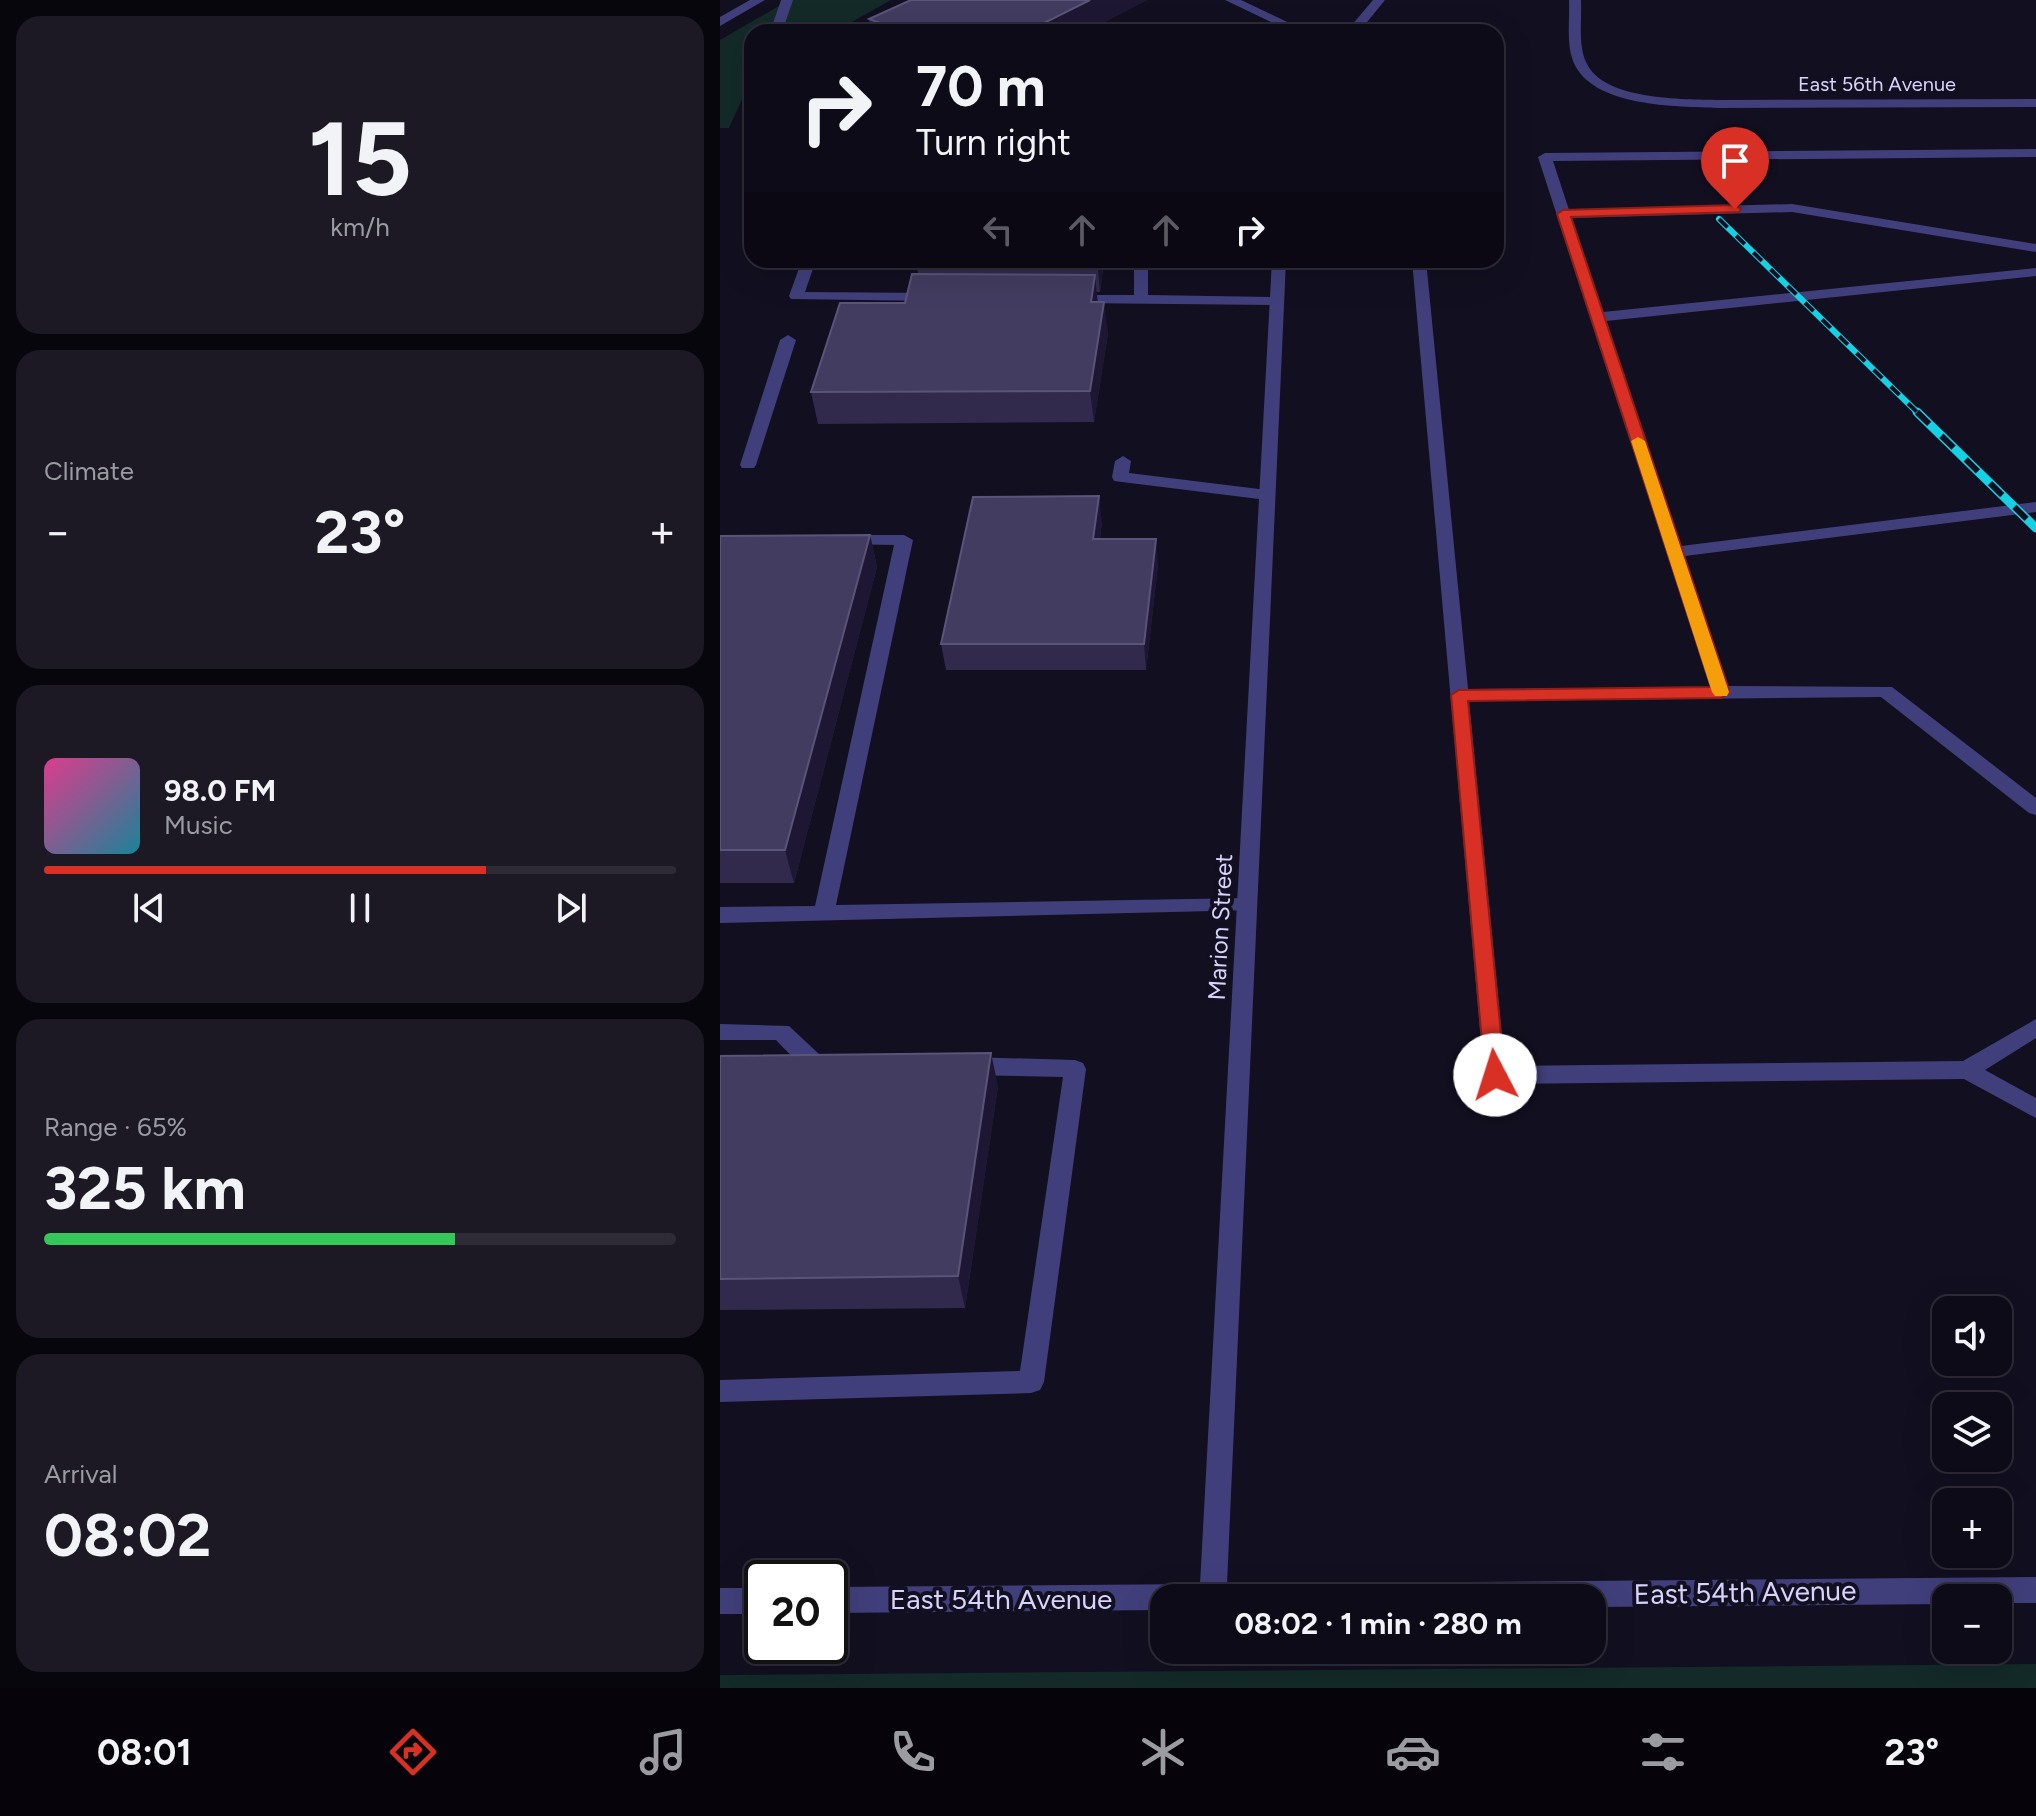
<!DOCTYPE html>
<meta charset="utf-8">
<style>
:root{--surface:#0e0b18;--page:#1c1925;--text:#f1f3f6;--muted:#9b9ba2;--line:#2e2b37;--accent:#d93025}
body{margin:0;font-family:Figtree,sans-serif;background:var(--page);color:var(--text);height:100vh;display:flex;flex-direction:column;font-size:30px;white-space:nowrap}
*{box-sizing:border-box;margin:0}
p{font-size:26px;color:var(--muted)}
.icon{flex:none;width:44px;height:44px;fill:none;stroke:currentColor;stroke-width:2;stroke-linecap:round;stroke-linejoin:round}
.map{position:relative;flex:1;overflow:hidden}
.sheet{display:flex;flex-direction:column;gap:16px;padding:16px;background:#08060d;width:720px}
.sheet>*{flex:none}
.hud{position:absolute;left:24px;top:24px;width:760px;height:244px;border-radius:24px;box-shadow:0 8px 32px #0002,0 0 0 2px var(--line);background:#0e0b18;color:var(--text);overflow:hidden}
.buttons{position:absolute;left:1212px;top:1296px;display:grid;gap:16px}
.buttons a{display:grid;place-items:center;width:80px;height:80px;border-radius:16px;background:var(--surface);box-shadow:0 8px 32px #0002,0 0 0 2px var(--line);font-size:40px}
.speed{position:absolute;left:24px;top:1560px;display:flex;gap:16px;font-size:40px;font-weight:700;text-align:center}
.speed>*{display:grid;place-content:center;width:104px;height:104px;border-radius:50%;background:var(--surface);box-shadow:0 8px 32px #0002,0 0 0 2px var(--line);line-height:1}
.speed .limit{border:4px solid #111;border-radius:12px;background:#fff;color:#111}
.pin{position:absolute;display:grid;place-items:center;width:68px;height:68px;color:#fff;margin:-82px -34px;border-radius:50% 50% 50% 0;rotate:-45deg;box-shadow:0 0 8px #0007}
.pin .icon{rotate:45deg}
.me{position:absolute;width:88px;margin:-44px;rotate:355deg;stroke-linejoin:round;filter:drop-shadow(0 0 6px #0008)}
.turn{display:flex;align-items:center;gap:28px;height:168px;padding:0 40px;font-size:36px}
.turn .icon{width:104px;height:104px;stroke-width:2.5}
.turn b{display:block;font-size:56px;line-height:68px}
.lanes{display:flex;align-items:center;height:76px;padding:0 40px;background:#0003;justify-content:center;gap:40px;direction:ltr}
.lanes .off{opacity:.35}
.big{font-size:60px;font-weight:700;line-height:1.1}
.sheet .tile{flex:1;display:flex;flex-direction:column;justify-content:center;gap:12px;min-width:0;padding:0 28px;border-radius:24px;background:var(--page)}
.sheet .dial{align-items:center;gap:0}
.dial b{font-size:104px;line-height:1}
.song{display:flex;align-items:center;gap:24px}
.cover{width:96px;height:96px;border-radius:12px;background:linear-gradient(135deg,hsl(330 70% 55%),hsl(190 70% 35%))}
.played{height:8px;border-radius:4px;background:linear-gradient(90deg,var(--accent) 70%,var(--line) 70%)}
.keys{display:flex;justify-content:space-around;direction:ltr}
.heat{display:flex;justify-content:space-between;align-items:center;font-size:44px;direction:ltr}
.charge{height:12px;border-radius:6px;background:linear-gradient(90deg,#34c759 65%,var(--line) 0)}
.trip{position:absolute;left:430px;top:1584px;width:456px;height:80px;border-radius:24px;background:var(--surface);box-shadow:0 8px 32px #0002,0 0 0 2px var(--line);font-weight:700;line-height:80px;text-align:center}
.tabs{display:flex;height:128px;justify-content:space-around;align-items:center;background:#06040a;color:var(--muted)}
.tabs .icon{width:56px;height:56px}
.tabs .current{color:var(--accent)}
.tabs b{font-size:36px;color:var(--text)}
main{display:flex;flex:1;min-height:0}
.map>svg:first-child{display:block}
</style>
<main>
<section class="sheet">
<div class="tile dial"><b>15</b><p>km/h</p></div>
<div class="tile"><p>Climate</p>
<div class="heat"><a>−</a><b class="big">23°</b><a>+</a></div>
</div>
<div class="tile">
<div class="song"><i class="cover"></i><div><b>98.0 FM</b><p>Music</p></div></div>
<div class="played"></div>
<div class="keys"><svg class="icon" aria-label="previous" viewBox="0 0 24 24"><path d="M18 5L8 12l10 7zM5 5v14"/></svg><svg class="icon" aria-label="pause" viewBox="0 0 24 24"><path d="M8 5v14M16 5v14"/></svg><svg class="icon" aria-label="next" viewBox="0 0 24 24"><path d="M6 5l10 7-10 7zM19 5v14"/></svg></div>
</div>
<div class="tile"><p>Range · 65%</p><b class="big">325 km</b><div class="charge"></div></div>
<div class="tile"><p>Arrival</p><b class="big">08:02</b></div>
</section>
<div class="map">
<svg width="1316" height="1688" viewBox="0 0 1316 1688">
<rect width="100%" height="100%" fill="#120f20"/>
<g fill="#132a29">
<polygon points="69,0 171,0 114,32 32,32 32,77 9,128 0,128 0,40"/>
<polygon points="1316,1664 1316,1688 0,1688 0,1675"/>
</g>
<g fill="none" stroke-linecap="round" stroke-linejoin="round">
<g fill="#413f7b" fill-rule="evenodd">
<polygon points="30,0 45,0 0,26 0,17"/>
<polygon points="61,0 73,0 62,32 50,32"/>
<polygon points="505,0 521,0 588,32 572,32"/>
<polygon points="653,0 665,0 639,32 626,32"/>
<path d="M849,0H861C862,20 858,44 866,62C883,101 964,99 999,100L1005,104L999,108C957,106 872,108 853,61C846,43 850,19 849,0Z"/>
<polygon points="32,96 32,108 26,104 27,97"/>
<polygon points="1316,149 1316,157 833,161 849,210 1072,204 1316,244 1316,252 1072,212 852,218 883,312 1316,268 1316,276 886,321 961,546 1316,502 1316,512 965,556 1008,686 1172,687 1316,798 1316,815 1309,813 1161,697 749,701 785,1066 1243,1061 1316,1019 1316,1038 1265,1070 1316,1098 1316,1118 1244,1079 775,1084 767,1081 764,1075 692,260 706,260 748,689 990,687 818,157 825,153"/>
<polygon points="82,260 96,260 85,292 213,293 220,297 213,301 71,299 69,296"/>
<polygon points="414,260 428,260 428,295 557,297 564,301 557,305 353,303 346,299 353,295 414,295"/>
<polygon points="68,335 76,340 36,465 34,468 22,468 20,465 60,340"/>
<polygon points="403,456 411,461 409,473 547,490 555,495 547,500 394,481 392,477 395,461"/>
<polygon points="126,535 184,535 193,540 116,905 527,898 534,900 537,905 534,910 0,923 0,907 95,906 174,545 120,544 117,540 120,536"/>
<path d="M0,1024L69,1026L99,1054L115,1057L118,1063L115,1069C88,1078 73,1057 56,1040H0Z"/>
<polygon points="247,1057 355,1060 363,1063 366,1069 324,1382 320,1390 311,1393 0,1402 0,1380 300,1371 343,1077 247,1075 239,1072 236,1066 239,1060"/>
</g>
<g fill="#413f7b" fill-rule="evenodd">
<polygon points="1316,99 1316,107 999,108 993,104 999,100"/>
<polygon points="552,260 566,260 507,1584 1316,1577 1316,1603 1278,1603 1278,1598 1226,1598 1226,1604 872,1607 872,1598 444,1598 444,1610 110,1613 110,1587 480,1584"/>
<rect x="0" y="1588" width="42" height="26"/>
</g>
<g stroke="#15d1e4" stroke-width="6">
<polyline id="rail-far1" points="999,219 1199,414"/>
</g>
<g stroke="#15d1e4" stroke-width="9">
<polyline id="rail" points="1197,412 1316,528"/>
</g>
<use href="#rail-far1" stroke="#120f20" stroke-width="4" stroke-dasharray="12" stroke-linecap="butt"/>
<use href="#rail" stroke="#120f20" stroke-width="6" stroke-dasharray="17" stroke-linecap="butt"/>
</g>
<g fill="#312a4d">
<polygon points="191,0 427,0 365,32 151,32 149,19"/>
<polygon points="196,260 384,260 380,292 376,292 378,302 388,333 374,422 98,424 91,392 185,303 198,274"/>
<polygon points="382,522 380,539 438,565 426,670 226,670 221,644"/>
<polygon points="150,535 157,567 74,883 0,883 0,536"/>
<polygon points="0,1056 278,1086 245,1308 0,1310"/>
</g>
<g fill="#1d1733">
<polygon points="370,0 427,0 365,32 306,32"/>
<polygon points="377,260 384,260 380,292"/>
<polygon points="375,275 378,306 371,302"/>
<polygon points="384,302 388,333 374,422 370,391"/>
<polygon points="379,496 382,522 376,565 373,539"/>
<polygon points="150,535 157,567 74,883 65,850"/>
<polygon points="436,539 438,565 426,670 424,644"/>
<polygon points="271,1053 278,1086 245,1308 238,1276"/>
</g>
<g fill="#423c60" stroke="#5a5478" stroke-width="2">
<polygon points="191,0 370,0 306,32 184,32 149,19"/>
<polygon points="257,260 377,260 377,261"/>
<polygon points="192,274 375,275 371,302 384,302 370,391 91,392 120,303 185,303"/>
<polygon points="379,496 373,539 436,539 424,644 221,644 253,497"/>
<polygon points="150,535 65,850 0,850 0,536"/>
<polygon points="271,1053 238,1276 0,1279 0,1056"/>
</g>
<polygon fill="#d93025" stroke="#8d1f18" stroke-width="2" points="1015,205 1021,209 1019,212 851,217 1010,693 1001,698 748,701 785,1075 775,1083 765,1075 731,695 739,690 991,687 837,214 843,210"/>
<polygon fill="#f59e0b" points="918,437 925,441 1009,692 1007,696 995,696 992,692 911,441"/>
<g text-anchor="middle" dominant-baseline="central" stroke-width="8" stroke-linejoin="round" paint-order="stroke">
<g font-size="20" fill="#d7d3fb" stroke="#120f20">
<text x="1157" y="84">East 56th Avenue</text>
</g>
<g font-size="24" fill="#d7d3fb" stroke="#120f20">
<text transform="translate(500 927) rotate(-87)">Marion Street</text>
</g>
<g font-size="28" fill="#d7d3fb" stroke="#120f20">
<text transform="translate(1025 1592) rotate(-1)">East 54th Avenue</text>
<text x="281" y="1599">East 54th Avenue</text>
</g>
</g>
</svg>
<div class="buttons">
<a><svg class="icon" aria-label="sound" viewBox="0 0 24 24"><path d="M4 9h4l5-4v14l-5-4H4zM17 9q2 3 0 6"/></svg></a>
<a><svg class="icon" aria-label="layers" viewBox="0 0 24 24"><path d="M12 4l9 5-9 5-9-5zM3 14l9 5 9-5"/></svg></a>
<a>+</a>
<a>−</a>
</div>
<div class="speed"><div class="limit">20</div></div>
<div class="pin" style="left:1015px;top:209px;background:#d93025"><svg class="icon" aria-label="arrive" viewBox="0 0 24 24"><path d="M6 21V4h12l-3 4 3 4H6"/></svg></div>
<svg class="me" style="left:775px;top:1075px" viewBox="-20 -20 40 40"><circle r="19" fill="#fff"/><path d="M0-13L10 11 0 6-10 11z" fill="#d93025"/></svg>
<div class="trip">08:02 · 1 min · 280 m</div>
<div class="hud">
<div class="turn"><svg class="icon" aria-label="right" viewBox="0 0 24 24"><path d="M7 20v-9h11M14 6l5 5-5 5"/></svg><div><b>70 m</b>Turn right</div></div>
<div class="lanes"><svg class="icon off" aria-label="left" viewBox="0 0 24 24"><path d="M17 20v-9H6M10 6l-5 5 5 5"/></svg><svg class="icon off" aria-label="ahead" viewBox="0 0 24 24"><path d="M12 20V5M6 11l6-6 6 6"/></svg><svg class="icon off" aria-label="ahead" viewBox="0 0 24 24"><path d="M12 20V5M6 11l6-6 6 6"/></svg><svg class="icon" aria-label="right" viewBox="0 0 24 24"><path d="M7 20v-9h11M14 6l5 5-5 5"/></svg></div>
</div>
</div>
</main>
<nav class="tabs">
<b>08:01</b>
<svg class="icon current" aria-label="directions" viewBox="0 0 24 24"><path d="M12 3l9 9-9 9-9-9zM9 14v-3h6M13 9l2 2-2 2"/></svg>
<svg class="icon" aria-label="music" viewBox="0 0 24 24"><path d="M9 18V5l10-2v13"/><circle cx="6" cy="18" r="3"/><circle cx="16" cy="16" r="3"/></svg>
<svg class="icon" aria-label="phone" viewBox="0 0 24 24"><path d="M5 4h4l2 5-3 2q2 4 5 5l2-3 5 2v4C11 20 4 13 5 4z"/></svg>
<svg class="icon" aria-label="climate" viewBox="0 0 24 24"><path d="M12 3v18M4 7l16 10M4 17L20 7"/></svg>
<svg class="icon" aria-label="car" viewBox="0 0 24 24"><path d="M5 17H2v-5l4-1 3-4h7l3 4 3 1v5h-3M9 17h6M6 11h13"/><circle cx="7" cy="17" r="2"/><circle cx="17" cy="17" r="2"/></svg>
<svg class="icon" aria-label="filters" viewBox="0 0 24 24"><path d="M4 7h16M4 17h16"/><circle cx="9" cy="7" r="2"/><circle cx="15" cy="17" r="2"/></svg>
<b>23°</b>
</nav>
